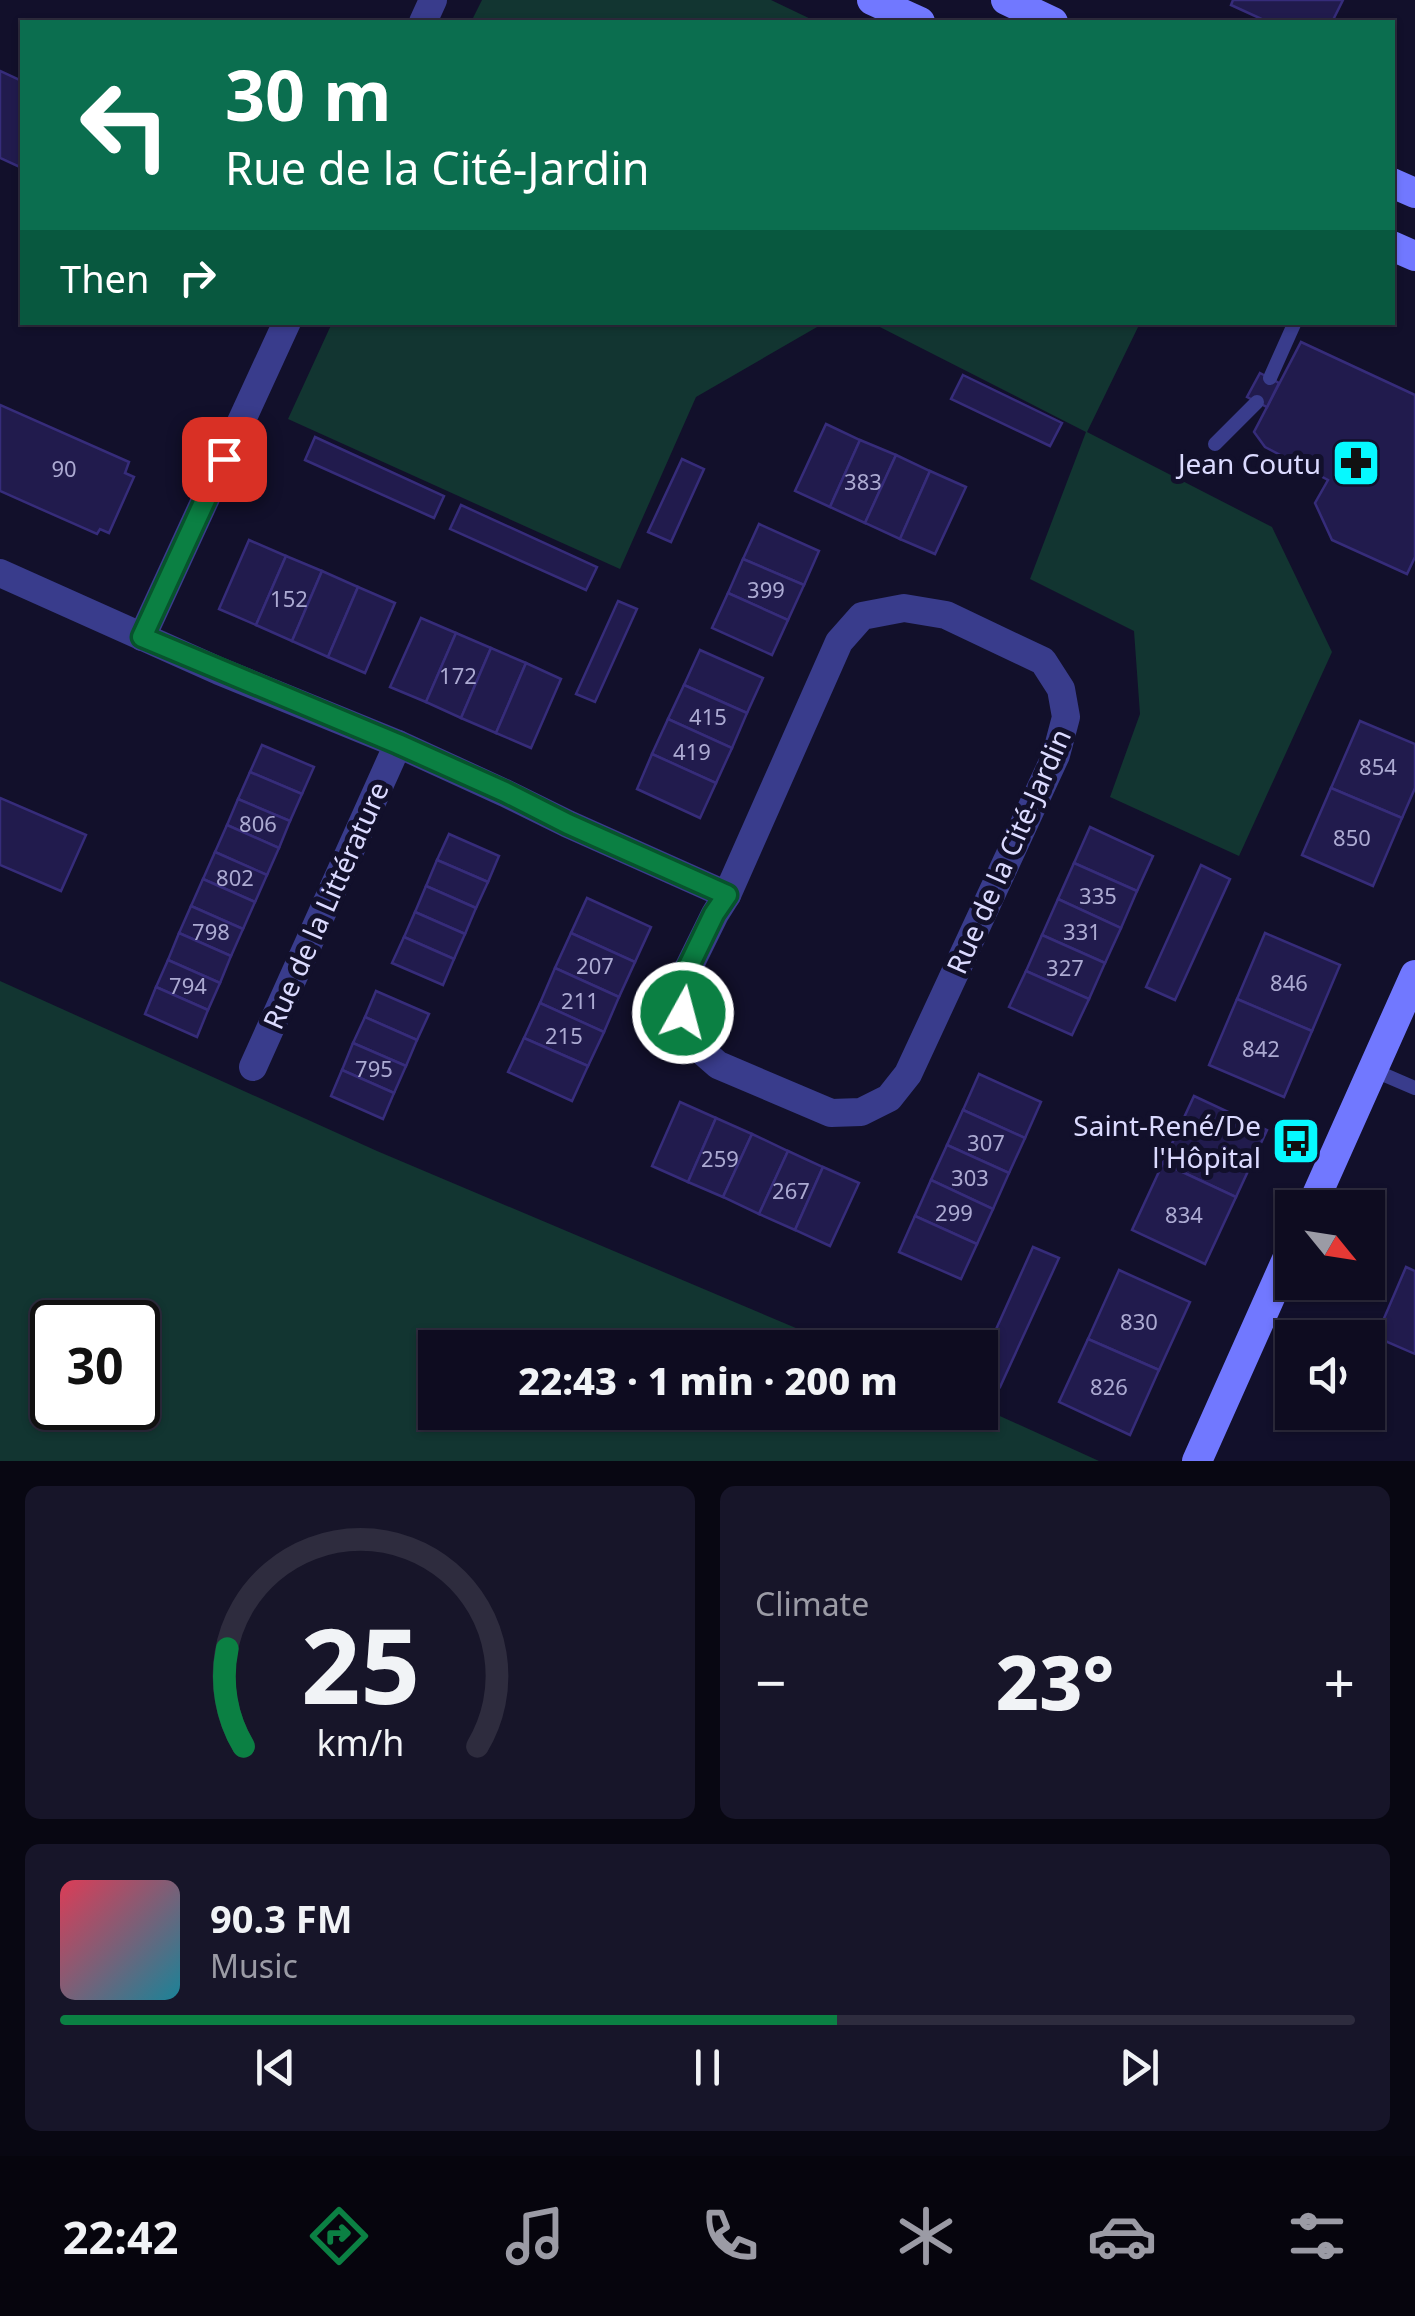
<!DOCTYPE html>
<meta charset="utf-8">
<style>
:root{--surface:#0e0c20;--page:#171529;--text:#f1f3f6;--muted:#9b9ba5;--line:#2e2c3e;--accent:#0b8043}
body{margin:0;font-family:"Noto Sans",sans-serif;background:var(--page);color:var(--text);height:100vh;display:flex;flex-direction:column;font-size:38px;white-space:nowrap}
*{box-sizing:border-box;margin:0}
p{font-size:32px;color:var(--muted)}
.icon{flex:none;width:55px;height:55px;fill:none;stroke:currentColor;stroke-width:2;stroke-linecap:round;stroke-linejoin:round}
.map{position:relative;height:1461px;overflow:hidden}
.side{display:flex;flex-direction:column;gap:25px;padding:25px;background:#080712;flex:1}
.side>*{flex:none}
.guide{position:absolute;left:20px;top:20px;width:1375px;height:305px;border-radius:0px;box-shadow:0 2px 8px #0004,0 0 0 2px var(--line);background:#0b6e4f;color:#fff;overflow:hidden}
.needle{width:65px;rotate:120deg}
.controls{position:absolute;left:1275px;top:1190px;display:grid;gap:20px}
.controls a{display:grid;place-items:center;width:110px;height:110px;border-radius:0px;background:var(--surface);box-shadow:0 2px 8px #0004,0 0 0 2px var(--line);font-size:50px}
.speed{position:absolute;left:30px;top:1300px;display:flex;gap:20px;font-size:50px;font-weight:700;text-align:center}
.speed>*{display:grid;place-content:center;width:130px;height:130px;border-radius:50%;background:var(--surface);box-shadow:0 2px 8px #0004,0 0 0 2px var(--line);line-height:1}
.speed .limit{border:5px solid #111;border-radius:15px;background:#fff;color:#111}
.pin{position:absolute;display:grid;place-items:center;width:85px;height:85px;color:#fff;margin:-42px;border-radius:20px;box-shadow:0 5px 15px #0006}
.me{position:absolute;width:110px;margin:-55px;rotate:7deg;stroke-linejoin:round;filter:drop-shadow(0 0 8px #0008)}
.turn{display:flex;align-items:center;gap:35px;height:210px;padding:0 40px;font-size:45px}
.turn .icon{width:130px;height:130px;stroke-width:2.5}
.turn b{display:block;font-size:70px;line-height:85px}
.then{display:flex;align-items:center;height:95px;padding:0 40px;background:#0003;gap:20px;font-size:38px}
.big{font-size:75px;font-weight:800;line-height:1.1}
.side .card{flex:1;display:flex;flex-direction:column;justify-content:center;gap:15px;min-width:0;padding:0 35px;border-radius:15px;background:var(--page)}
.side .dial{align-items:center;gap:0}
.dial svg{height:260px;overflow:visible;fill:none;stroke:var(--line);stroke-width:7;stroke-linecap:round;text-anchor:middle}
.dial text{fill:var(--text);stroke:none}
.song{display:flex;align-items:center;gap:30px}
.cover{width:120px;height:120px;border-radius:15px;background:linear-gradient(135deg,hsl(350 70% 55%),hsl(190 70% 35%))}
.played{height:10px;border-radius:5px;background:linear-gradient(90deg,var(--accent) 60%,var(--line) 60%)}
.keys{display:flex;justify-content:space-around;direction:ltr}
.heat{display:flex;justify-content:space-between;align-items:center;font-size:55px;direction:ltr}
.side .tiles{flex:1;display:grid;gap:25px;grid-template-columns:1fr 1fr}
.card:last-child{grid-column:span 2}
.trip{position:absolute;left:418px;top:1330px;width:580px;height:100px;border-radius:0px;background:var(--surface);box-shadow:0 2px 8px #0004,0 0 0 2px var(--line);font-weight:800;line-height:100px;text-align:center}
.tabs{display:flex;height:160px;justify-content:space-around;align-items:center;background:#06050d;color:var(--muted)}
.tabs .icon{width:70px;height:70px}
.tabs .selected{color:var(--accent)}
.tabs b{font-size:45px;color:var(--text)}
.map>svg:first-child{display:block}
</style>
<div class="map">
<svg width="1415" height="1461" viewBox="0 0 1415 1461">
<rect width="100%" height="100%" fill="#12102b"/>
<g fill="#123531" fill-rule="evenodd">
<polygon points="482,0 771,0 817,22 471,22"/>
<polygon points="332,323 332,322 824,323 696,397 620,569 288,419"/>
<polygon points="872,323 1140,323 1087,432 1272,527 1332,652 1239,856 1110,797 1140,714 1134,631 1030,579 1086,432"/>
<path d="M0,981L377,1151L841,1347L435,1348V1412H980V1407L1099,1461H0ZM52,1322H138V1408H52Z"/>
</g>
<g fill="#211b4d" stroke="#362c7a" stroke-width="2.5">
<polygon points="1233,0 1343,0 1332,22 1268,22 1231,5"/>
<polygon points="0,71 22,81 22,168 0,158"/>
<polygon points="1301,342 1415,395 1415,557 1407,574 1332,540 1315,503 1328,480 1265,447 1254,432"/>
<polygon points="1260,373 1279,383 1267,407 1247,397"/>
<polygon points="963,375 1062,423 1050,446 951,399"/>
<polygon points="0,405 129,462 125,473 134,477 109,533 100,529 97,534 0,491"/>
<polygon points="826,424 860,440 830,507 795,491"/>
<polygon points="315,437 444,496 434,518 305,460"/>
<polygon points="860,440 896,455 865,523 830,507"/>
<polygon points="896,455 930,471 900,539 865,523"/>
<polygon points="682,459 704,469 671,542 648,532"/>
<polygon points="930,471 966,487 935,554 900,539"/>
<polygon points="461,505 597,567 586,590 450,529"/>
<polygon points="759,524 819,551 804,585 743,559"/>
<polygon points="249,540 286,556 256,625 219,609"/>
<polygon points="286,556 322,571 292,641 256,625"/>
<polygon points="743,559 804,585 788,620 728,593"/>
<polygon points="322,571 358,587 328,657 292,641"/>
<polygon points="358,587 395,603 365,673 328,657"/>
<polygon points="728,593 788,620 772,655 712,628"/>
<polygon points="618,601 637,609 595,702 576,694"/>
<polygon points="421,618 456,633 426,702 390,687"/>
<polygon points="456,633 491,648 461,718 426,702"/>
<polygon points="491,648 526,663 496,733 461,718"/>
<polygon points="700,650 763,678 747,713 684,685"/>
<polygon points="526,663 561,679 531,748 496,733"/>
<polygon points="684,685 747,713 732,748 668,719"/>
<polygon points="668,719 732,748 716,783 652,754"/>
<polygon points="1360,721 1415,744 1415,788 1402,818 1331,788"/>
<polygon points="262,745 314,767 302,794 250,772"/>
<polygon points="652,754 716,783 700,818 637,789"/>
<polygon points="250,772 302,794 290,821 238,799"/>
<polygon points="1331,788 1402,818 1373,886 1302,855"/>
<polygon points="0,798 86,835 61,891 0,865"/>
<polygon points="238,799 290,821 279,848 227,825"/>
<polygon points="227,825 279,848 267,875 215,852"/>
<polygon points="1090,827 1153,856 1137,891 1074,863"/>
<polygon points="449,834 499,856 488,882 437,860"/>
<polygon points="215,852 267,875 255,902 203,879"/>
<polygon points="437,860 488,882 476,908 426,886"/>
<polygon points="1074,863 1137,891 1121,928 1058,899"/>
<polygon points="1201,865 1230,879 1175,1000 1146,987"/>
<polygon points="203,879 255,902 243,929 191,906"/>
<polygon points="426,886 476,908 465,934 415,912"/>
<polygon points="587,898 651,927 635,962 571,933"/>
<polygon points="1058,899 1121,928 1105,963 1042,935"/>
<polygon points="191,906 243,929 231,956 179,933"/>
<polygon points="415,912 465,934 454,959 404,937"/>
<polygon points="179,933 231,956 220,983 168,960"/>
<polygon points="571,933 635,962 619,997 555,968"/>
<polygon points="1265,933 1340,965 1312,1031 1237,999"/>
<polygon points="1042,935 1105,963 1089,999 1026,971"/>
<polygon points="404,937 454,959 443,985 392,963"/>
<polygon points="168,960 220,983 208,1010 156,987"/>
<polygon points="555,968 619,997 604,1032 540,1003"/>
<polygon points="1026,971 1089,999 1072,1035 1009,1007"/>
<polygon points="156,987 208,1010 197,1037 145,1014"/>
<polygon points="376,991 429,1014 417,1040 365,1017"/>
<polygon points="1237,999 1312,1031 1284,1097 1209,1065"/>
<polygon points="540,1003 604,1032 588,1066 524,1038"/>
<polygon points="365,1017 417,1040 406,1066 353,1043"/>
<polygon points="524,1038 588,1066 572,1101 508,1072"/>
<polygon points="353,1043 406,1066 394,1093 342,1070"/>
<polygon points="342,1070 394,1093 383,1119 331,1096"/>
<polygon points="979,1074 1041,1102 1025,1138 963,1110"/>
<polygon points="1194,1096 1267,1130 1236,1197 1163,1163"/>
<polygon points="680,1102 716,1118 688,1182 652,1166"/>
<polygon points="963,1110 1025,1138 1009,1173 947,1145"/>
<polygon points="716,1118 752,1134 723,1197 688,1182"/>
<polygon points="752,1134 788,1151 759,1214 723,1197"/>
<polygon points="947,1145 1009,1173 993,1209 931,1180"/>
<polygon points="788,1151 823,1167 795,1230 759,1214"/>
<polygon points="1163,1163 1236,1197 1205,1264 1132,1230"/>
<polygon points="823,1167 859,1183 830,1246 795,1230"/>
<polygon points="931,1180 993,1209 977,1244 915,1216"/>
<polygon points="915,1216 977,1244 961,1279 899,1252"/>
<polygon points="1033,1247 1059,1258 1000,1387 980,1378 980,1365"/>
<polygon points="1406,1267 1415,1271 1415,1354 1376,1337"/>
<polygon points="1119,1270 1190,1302 1159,1370 1088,1339"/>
<polygon points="1088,1339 1159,1370 1130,1435 1059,1402"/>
</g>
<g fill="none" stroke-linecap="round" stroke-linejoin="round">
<g stroke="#393c8c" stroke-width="14">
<polyline points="1270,378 1295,322"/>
<polyline points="1215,444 1257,402"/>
<polyline points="1373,1070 1415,1088"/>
</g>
<g stroke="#393c8c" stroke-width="28">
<polyline points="423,22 433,0"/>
<polyline points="0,573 219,671 398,744 505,793 568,824 727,895"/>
<polygon points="904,608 946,615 1043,661 1061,689 1066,717 1056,755 908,1074 889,1098 861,1112 831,1113 718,1065 694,1044 683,1013 684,977 715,914 727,895 839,642 862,616"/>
<polyline points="142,637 287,322"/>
<polyline points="253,1067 398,744"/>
</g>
<g stroke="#7178ff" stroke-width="30">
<polyline points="872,0 920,22"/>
<polyline points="1006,0 1053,22"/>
<polyline points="1392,183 1415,193"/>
<polyline points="1392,246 1415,256"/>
<polyline points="1311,1208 1415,975"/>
<polyline points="1197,1461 1292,1248"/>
</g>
</g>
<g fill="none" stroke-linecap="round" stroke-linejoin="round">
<g stroke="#07532c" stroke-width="25">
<polyline id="route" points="224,459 142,637 398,744 505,792 568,824 727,895 714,914 684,976 683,1013"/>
</g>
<use href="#route" stroke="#0b8043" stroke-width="18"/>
</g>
<defs>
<g id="pharmacy-square" transform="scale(2.5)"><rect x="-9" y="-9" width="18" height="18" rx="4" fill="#06f9ff" stroke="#12102b"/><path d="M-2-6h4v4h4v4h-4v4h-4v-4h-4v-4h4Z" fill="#111"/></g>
<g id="bus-square" transform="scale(2.5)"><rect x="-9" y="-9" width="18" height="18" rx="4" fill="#06f9ff" stroke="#12102b"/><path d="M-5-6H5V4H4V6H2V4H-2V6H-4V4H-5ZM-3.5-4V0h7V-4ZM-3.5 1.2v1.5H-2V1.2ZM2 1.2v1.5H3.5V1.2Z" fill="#111"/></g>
</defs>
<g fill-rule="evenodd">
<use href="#pharmacy-square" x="1356" y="463"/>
<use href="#bus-square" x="1296" y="1141"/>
</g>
<g text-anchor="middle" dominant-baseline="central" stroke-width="10" stroke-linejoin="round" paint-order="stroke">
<g font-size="22" fill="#acaad2">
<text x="64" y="468">90</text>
<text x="863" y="481">383</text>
<text x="766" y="589">399</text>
<text x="289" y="598">152</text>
<text x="458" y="675">172</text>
<text x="708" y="716">415</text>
<text x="692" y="751">419</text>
<text x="1378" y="766">854</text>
<text x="258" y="823">806</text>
<text x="1352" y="837">850</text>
<text x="235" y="877">802</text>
<text x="1098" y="895">335</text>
<text x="211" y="931">798</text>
<text x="1082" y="931">331</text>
<text x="595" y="965">207</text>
<text x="1065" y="967">327</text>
<text x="1289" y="982">846</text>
<text x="188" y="985">794</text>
<text x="580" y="1000">211</text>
<text x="564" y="1035">215</text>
<text x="1261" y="1048">842</text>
<text x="374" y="1068">795</text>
<text x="986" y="1142">307</text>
<text x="720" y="1158">259</text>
<text x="970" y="1177">303</text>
<text x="791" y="1190">267</text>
<text x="954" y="1212">299</text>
<text x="1184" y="1214">834</text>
<text x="1139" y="1321">830</text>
<text x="1109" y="1386">826</text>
</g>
<g font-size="28" fill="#dbdaff" stroke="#12102b" text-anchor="end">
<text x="1321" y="463">Jean Coutu</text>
<text x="1261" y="1125">Saint-René/De<tspan x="1261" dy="32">l'Hôpital</tspan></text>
</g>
<g font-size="28" fill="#dbdaff" stroke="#12102b">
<text transform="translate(1008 851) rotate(-66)">Rue de la Cité-Jardin</text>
<text transform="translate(325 905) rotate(-66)">Rue de la Littérature</text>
</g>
</g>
</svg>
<div class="controls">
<a><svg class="needle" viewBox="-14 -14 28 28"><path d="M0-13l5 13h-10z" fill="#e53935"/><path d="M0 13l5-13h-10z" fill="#9b9ba5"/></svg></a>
<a><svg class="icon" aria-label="sound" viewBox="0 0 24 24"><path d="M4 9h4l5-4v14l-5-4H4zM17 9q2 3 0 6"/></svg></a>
</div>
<div class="speed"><div class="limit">30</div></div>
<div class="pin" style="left:224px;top:459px;background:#d93025"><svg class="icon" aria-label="arrive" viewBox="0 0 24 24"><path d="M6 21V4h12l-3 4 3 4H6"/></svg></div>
<svg class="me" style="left:683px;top:1013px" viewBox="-20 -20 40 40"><circle r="17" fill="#0b8043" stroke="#fff" stroke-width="3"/><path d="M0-11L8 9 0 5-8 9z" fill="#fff"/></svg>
<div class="trip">22:43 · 1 min · 200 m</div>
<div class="guide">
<div class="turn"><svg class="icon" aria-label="left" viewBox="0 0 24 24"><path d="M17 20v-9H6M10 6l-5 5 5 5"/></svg><div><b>30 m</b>Rue de la Cité-Jardin</div></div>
<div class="then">Then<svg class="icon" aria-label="right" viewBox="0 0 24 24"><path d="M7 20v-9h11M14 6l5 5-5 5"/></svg></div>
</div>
</div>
<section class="side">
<div class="tiles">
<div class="card dial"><svg viewBox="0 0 100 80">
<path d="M14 69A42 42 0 1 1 86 69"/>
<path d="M14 69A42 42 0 0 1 9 39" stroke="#0b8043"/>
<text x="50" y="56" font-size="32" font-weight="700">25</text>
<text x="50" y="72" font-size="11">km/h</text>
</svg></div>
<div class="card"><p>Climate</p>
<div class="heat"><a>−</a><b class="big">23°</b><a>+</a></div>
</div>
<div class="card">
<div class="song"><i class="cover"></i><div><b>90.3 FM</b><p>Music</p></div></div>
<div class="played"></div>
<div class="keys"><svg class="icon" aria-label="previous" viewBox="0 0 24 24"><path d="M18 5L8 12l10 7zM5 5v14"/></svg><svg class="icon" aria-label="pause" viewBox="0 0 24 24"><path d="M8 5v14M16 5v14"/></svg><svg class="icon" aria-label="next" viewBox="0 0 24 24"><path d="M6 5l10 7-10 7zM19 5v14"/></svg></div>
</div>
</div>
</section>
<nav class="tabs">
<b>22:42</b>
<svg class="icon selected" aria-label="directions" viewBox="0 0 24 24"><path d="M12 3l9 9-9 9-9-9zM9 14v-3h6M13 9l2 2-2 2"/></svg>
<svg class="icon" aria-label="music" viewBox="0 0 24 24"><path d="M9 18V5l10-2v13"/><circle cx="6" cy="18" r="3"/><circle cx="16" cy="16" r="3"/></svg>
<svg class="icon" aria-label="phone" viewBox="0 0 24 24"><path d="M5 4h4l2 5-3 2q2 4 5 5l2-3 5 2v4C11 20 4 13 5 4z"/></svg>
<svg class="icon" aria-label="climate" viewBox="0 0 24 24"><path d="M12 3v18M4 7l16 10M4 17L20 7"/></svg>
<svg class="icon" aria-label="car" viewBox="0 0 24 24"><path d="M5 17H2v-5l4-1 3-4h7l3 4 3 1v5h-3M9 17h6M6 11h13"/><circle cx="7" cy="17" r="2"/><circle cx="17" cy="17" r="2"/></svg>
<svg class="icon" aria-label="filters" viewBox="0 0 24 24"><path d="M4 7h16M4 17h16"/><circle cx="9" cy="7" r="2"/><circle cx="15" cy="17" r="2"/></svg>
</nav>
